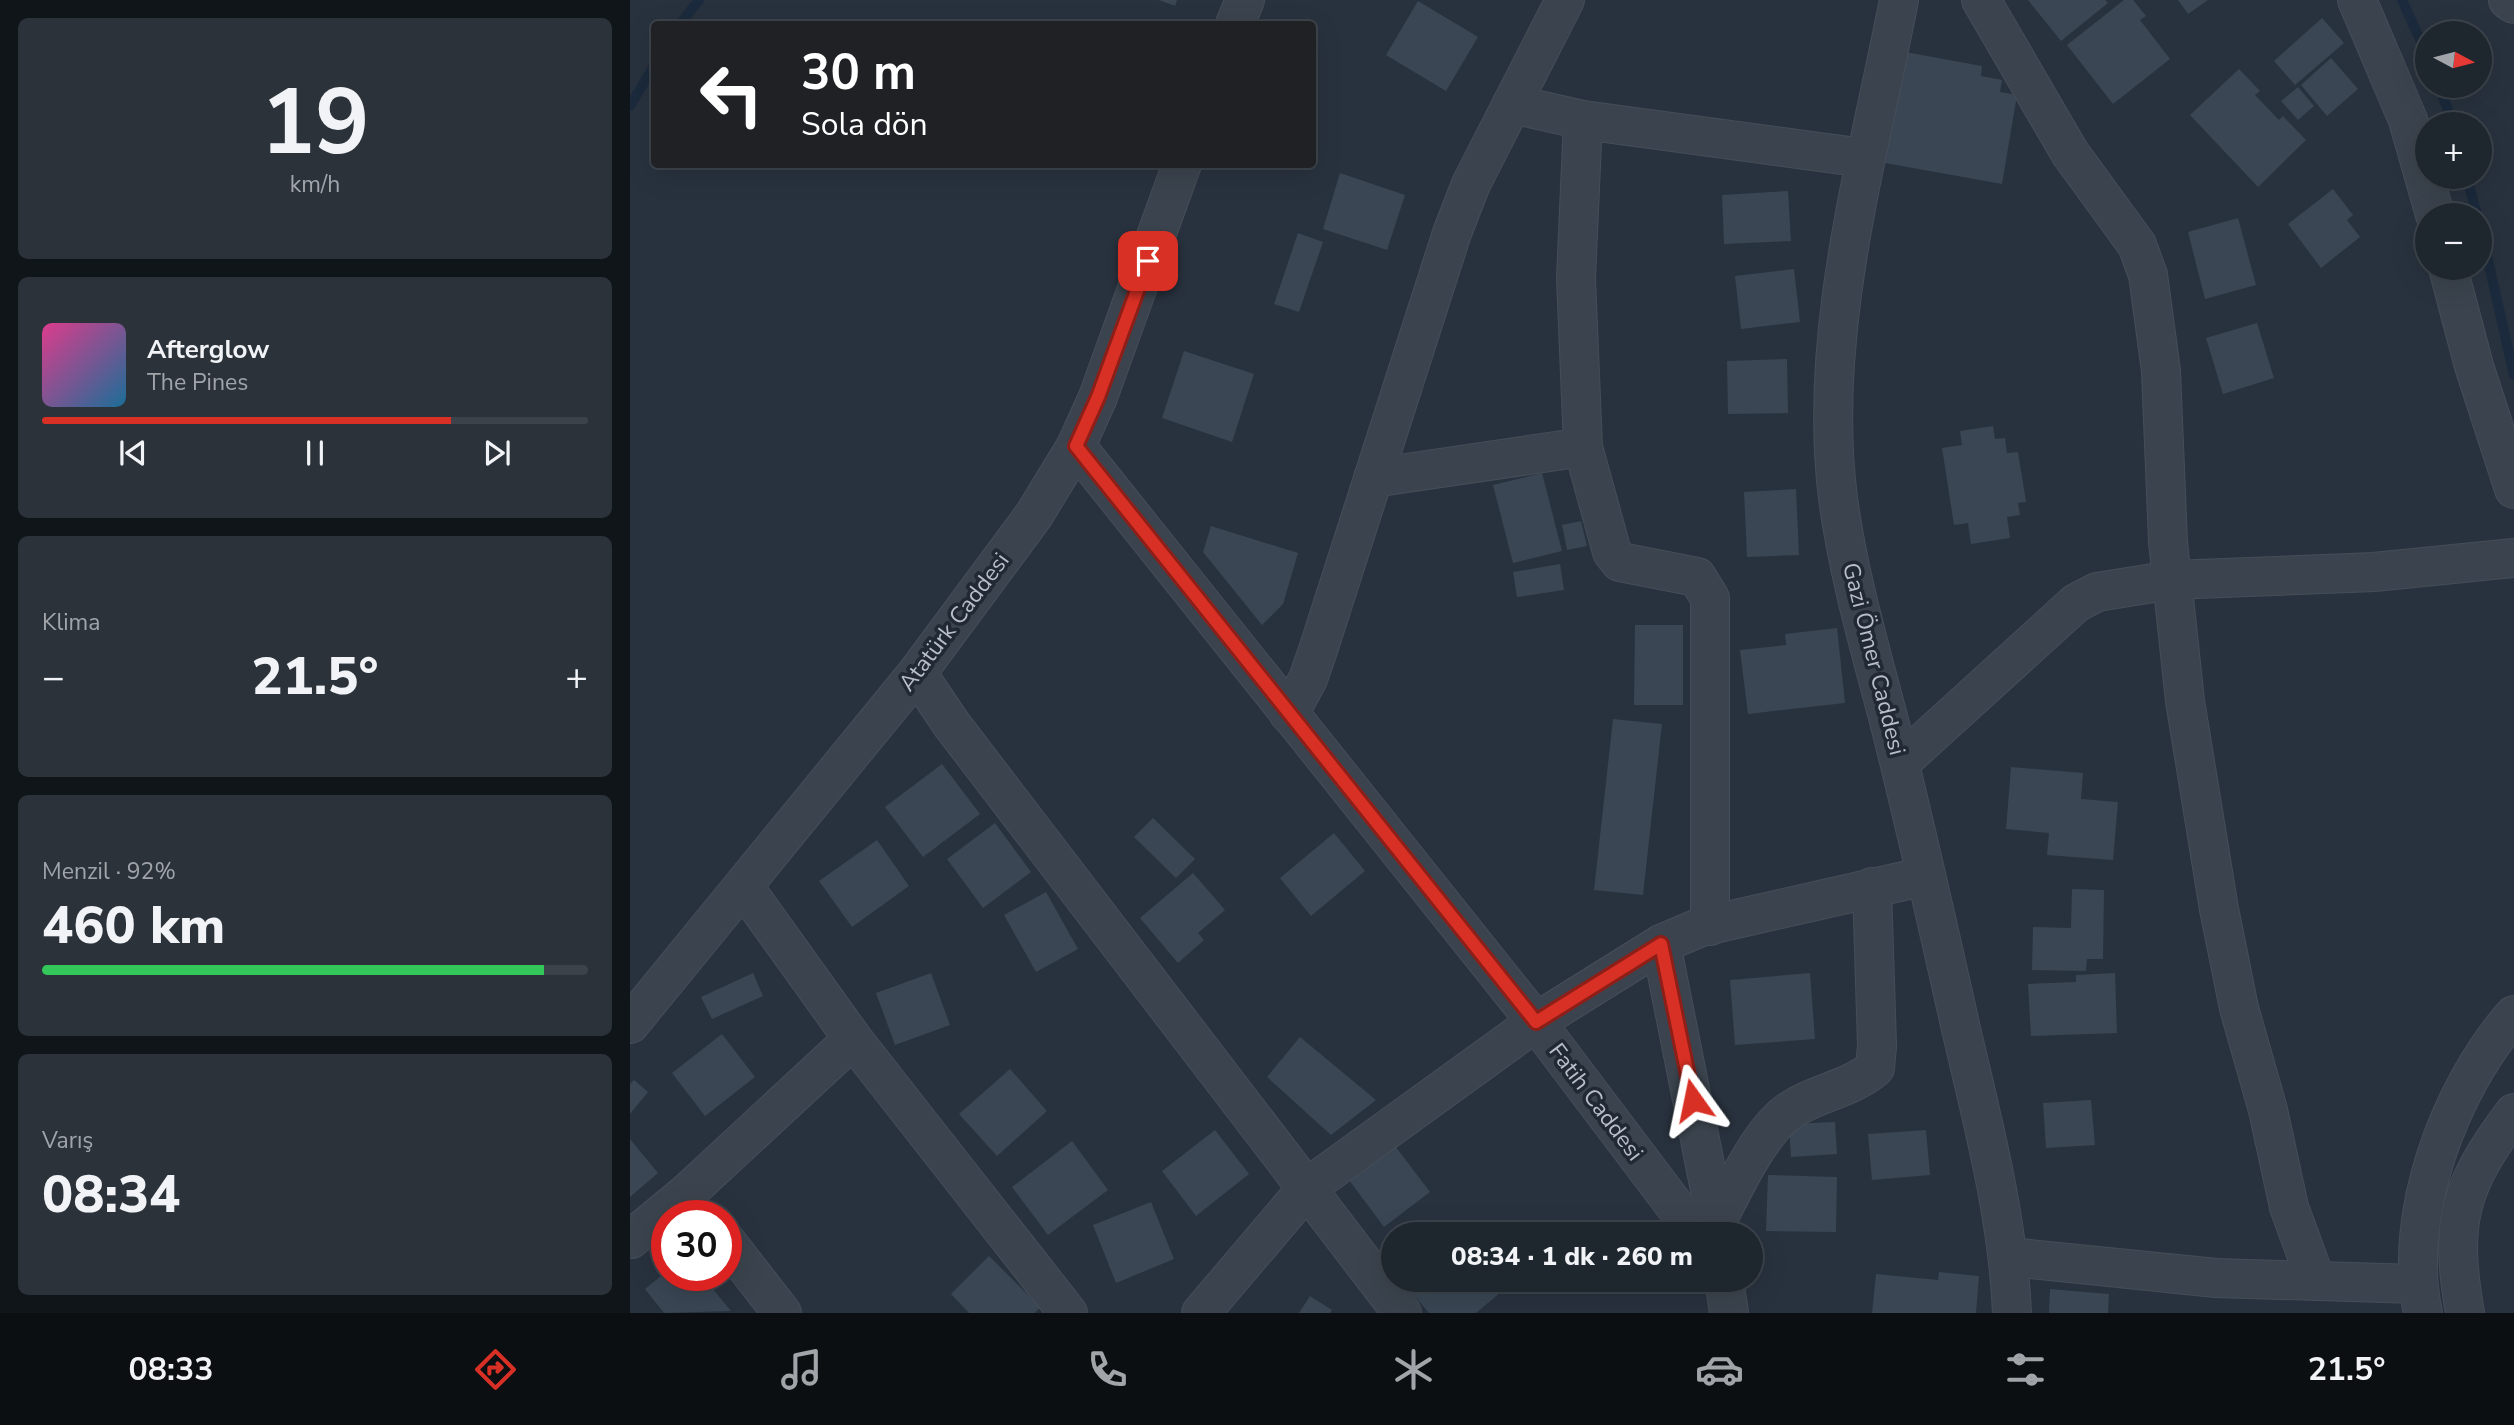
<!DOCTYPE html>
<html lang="tr">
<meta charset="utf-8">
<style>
:root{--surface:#1e262e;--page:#2b323a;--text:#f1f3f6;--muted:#a1a5aa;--line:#3c434a;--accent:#d93025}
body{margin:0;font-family:"Nunito Sans",sans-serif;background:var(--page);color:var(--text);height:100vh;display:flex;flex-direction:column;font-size:26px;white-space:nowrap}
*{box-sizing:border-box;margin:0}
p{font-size:23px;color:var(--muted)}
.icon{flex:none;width:38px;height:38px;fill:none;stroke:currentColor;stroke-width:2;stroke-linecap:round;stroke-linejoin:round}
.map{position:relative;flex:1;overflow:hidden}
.sheet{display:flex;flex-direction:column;gap:18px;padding:18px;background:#101519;width:630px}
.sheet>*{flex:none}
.top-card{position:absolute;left:21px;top:21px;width:665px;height:147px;border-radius:7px;box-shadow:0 7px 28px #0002,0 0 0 2px var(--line);background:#202124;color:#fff;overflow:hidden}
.needle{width:46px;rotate:97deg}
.tools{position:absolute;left:1785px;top:21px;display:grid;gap:14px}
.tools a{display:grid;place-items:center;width:77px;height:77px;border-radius:50%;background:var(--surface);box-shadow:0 7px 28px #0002,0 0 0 2px var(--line);font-size:35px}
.speed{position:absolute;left:21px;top:1200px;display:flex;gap:14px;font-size:35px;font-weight:700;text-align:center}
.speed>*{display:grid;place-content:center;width:91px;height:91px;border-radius:50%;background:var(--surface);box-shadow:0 7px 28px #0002,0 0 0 2px var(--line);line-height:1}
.speed .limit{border:10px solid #d22;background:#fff;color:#111}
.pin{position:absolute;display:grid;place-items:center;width:60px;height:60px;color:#fff;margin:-30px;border-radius:14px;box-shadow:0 4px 10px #0006}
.me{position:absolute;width:77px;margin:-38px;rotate:348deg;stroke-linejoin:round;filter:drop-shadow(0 0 5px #0008)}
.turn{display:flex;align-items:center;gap:24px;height:147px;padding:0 35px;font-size:32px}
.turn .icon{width:91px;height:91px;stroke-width:2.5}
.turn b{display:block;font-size:49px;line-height:60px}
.big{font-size:52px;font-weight:800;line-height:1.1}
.sheet .card{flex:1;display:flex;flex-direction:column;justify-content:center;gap:10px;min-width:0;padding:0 24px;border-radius:10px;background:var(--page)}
.sheet .dial{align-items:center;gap:0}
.dial b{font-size:91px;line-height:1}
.song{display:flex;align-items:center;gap:21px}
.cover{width:84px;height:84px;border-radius:10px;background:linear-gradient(135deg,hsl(330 70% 55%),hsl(200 70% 35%))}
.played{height:7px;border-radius:4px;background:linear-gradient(90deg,var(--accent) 75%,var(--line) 75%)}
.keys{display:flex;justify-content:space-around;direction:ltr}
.heat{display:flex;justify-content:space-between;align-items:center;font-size:38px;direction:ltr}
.charge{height:10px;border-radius:5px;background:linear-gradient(90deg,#34c759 92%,var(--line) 0)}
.trip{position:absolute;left:751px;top:1222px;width:382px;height:70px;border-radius:35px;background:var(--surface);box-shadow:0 7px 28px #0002,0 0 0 2px var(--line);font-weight:800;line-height:70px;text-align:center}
.tabs{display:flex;height:112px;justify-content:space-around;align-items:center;background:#0c0f12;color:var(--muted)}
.tabs .icon{width:49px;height:49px}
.tabs .current{color:var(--accent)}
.tabs b{font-size:32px;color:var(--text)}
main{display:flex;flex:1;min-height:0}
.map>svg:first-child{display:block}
</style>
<main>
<section class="sheet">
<div class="card dial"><b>19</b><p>km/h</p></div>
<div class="card">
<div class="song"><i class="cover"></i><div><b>Afterglow</b><p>The Pines</p></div></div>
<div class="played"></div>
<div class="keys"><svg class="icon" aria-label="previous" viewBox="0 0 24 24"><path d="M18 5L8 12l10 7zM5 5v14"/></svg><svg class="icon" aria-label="pause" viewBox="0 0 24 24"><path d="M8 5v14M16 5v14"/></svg><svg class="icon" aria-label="next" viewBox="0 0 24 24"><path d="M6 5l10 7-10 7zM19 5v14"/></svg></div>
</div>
<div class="card"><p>Klima</p>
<div class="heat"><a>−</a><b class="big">21.5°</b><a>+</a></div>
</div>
<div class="card"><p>Menzil · 92%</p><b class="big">460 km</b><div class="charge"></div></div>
<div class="card"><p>Varış</p><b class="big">08:34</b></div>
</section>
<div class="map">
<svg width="1884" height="1313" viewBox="0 0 1884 1313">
<rect width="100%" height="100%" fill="#28323e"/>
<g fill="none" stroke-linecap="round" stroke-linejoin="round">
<g stroke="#1b2a3c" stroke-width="10">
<polyline points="1772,0 1797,55"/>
<polyline points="50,24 69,0"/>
<polyline points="1809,86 1823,124"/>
<polyline points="0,106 24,66"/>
<polyline points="1837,177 1847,215"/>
<polyline points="1850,225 1884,375"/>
</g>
</g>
<g fill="#3a4654">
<polygon points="529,0 547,0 545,6"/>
<polygon points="1398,0 1475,0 1478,3 1431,41"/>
<polygon points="1494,0 1503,0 1516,16 1510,20 1540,59 1483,104 1437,45"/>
<polygon points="1548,0 1578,0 1558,14"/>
<polygon points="788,1 848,37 816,91 756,55"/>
<polygon points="1692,18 1714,43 1665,85 1644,61"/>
<polygon points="1275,52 1352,66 1351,76 1372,80 1370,92 1387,95 1372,184 1255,163"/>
<polygon points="1701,58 1728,89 1697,116 1671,85"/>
<polygon points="1609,69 1630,91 1625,95 1649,120 1653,116 1676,140 1628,187 1560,115"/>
<polygon points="1668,87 1684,106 1668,120 1651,101"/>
<polygon points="710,173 775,195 757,250 693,229"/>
<polygon points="1703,189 1723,215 1717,220 1730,237 1691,268 1658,224"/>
<polygon points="1158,191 1161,241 1094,244 1092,195"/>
<polygon points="1608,218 1626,285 1575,299 1558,232"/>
<polygon points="668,233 693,242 669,312 644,304"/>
<polygon points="1164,269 1170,322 1111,329 1105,276"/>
<polygon points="1627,323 1644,378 1593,394 1576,338"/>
<polygon points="554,351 624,374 602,442 532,418"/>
<polygon points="1157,359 1158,413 1098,414 1097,361"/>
<polygon points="1363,426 1365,439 1375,438 1377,453 1388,452 1396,502 1388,503 1390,515 1377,517 1380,538 1341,544 1338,523 1324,525 1312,448 1332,445 1330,431"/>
<polygon points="912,473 932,551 883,563 863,485"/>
<polygon points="1166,489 1169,555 1117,557 1114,492"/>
<polygon points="951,521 957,546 937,550 932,525"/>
<polygon points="581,526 668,553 653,604 632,625 573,552"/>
<polygon points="930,564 934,590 887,597 883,572"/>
<polygon points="1005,625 1053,625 1053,705 1004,705"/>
<polygon points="1207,628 1215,703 1118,714 1110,650 1156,645 1155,634"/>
<polygon points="983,719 1032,724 1013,895 964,890"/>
<polygon points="312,764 350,814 293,857 255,807"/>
<polygon points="1381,767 1453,773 1451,799 1488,802 1483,860 1417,855 1419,833 1376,829"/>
<polygon points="523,818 565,859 546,878 504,837"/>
<polygon points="365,823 401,872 353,908 317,859"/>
<polygon points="704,833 735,871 681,916 650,878"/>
<polygon points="247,840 279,886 222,927 189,881"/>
<polygon points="563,873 595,910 568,933 574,940 548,963 510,918"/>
<polygon points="1442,889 1474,890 1473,959 1457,959 1456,971 1402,970 1403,927 1441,928"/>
<polygon points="416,892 448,949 406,972 374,915"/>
<polygon points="123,973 133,996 82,1019 71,997"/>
<polygon points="301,973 320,1025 265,1045 246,993"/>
<polygon points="1180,973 1185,1039 1105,1045 1100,980"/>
<polygon points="1485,973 1487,1033 1401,1036 1398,984 1446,982 1446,975"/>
<polygon points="92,1034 125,1077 75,1116 42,1073"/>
<polygon points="670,1037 746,1100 701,1135 637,1077"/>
<polygon points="380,1069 417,1111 367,1156 329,1114"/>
<polygon points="4,1080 18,1092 0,1114 0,1084"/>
<polygon points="1461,1100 1465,1145 1416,1148 1413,1103"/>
<polygon points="1205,1122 1207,1154 1161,1157 1159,1124"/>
<polygon points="585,1130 619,1174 566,1216 532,1171"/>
<polygon points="1296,1130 1300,1175 1242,1180 1238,1134"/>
<polygon points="0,1139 28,1173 0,1197"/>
<polygon points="442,1141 478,1190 418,1235 382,1187"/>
<polygon points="762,1142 800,1192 754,1227 716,1176"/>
<polygon points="1138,1175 1207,1177 1206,1232 1136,1231"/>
<polygon points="521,1202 544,1259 486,1283 463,1225"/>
<polygon points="359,1256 410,1307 405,1313 339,1313 321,1294"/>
<polygon points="37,1271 37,1276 72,1276 101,1311 34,1313 15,1289"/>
<polygon points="1309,1272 1349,1276 1346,1313 1242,1313 1246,1274 1308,1280"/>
<polygon points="798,1279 860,1279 871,1292 846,1313 799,1313 782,1293"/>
<polygon points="1420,1289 1479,1294 1478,1313 1419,1313"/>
<polygon points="680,1296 702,1310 700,1313 669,1313"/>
</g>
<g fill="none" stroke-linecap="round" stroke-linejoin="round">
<g stroke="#454d58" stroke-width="40">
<g id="minor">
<path d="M1269,0C1238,160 1187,334 1208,498C1218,574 1240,648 1259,721C1285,823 1308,926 1331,1029C1353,1123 1378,1217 1382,1313"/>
<polyline points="1351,0 1440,153 1507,245 1518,275 1531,371 1538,542 1555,701 1589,909 1609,1008 1638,1110 1659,1207 1686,1281"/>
<polyline points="1727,0 1778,120 1805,215"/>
<polyline points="1878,0 1884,4"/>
<polyline points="605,24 615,0"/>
<polyline points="882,104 953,120 1234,158"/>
<polyline points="953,120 946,278 953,447 982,552 990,562 1067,577 1080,598 1080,926"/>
<polyline points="1818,268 1844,366 1884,489"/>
<polyline points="446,446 906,1022 1066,1234"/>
<polyline points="743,478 953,447"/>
<polyline points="287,673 322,725 772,1313"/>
<polyline points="659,714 678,679 689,647 822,233 841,184 935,0"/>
<polyline points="1270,763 1446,603 1467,592 1542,580 1744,572 1884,558"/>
<polyline points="114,887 223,1039 438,1313"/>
<polyline points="1031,944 1088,1230"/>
<polyline points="0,1024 287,673 404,515 446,446 468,397 552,164"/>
<path d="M1087,1221C1103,1190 1129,1133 1158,1112C1184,1093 1219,1090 1245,1068L1247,1046L1242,887"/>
<polyline points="1,1239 58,1192 223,1039"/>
<polyline points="96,1241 152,1313"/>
<polyline points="1380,1257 1586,1278 1786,1284"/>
<polyline points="1094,1279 1099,1313"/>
<polyline points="571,1313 678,1187 906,1022 1031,944 1071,927 1296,876"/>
<path d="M1793,1313C1772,1216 1819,1089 1884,1015"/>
<path d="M1835,1313C1819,1222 1829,1186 1884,1113"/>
</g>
</g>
<use href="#minor" stroke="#3b444e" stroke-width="38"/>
</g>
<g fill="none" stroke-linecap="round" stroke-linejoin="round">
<g stroke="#8d1f18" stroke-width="18">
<polyline id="route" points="518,261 468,397 446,446 906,1022 1031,944 1063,1100"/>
</g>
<use href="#route" stroke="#d93025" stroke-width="12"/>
</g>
<g text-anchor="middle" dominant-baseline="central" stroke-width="7" stroke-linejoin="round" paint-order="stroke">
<g font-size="23" fill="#b8bfc9" stroke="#202934">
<text transform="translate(324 622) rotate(-53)">Atatürk Caddesi</text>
<text transform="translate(1244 659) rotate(76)">Gazi Ömer Caddesi</text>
<text transform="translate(966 1102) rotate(53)">Fatih Caddesi</text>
</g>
</g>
</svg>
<div class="tools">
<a><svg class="needle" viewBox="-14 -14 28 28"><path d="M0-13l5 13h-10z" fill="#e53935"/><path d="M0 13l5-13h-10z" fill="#a1a5aa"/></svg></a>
<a>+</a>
<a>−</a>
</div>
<div class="speed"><div class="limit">30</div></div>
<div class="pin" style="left:518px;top:261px;background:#d93025"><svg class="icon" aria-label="arrive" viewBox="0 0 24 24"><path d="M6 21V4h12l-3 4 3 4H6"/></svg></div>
<svg class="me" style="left:1063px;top:1100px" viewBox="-20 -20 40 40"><path d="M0-17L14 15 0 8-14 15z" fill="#d93025" stroke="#fff" stroke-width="4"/></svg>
<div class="trip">08:34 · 1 dk · 260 m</div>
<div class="top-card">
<div class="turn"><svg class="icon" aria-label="left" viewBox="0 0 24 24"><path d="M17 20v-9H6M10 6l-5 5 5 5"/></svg><div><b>30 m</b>Sola dön</div></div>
</div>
</div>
</main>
<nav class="tabs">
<b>08:33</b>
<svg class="icon current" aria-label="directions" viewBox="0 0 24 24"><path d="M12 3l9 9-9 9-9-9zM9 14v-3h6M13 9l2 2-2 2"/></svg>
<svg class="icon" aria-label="music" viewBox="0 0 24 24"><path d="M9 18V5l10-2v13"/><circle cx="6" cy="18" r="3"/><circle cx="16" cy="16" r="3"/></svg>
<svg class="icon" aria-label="phone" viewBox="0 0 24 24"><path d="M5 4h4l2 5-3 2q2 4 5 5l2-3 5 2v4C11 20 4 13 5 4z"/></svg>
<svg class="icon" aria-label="climate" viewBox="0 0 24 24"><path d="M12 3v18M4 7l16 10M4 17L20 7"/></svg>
<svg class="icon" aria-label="car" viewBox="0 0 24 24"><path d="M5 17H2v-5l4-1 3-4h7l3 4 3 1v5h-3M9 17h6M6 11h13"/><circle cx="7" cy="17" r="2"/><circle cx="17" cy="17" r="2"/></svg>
<svg class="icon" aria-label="filters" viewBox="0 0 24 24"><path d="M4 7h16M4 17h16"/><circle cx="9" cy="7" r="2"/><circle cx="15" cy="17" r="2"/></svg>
<b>21.5°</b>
</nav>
